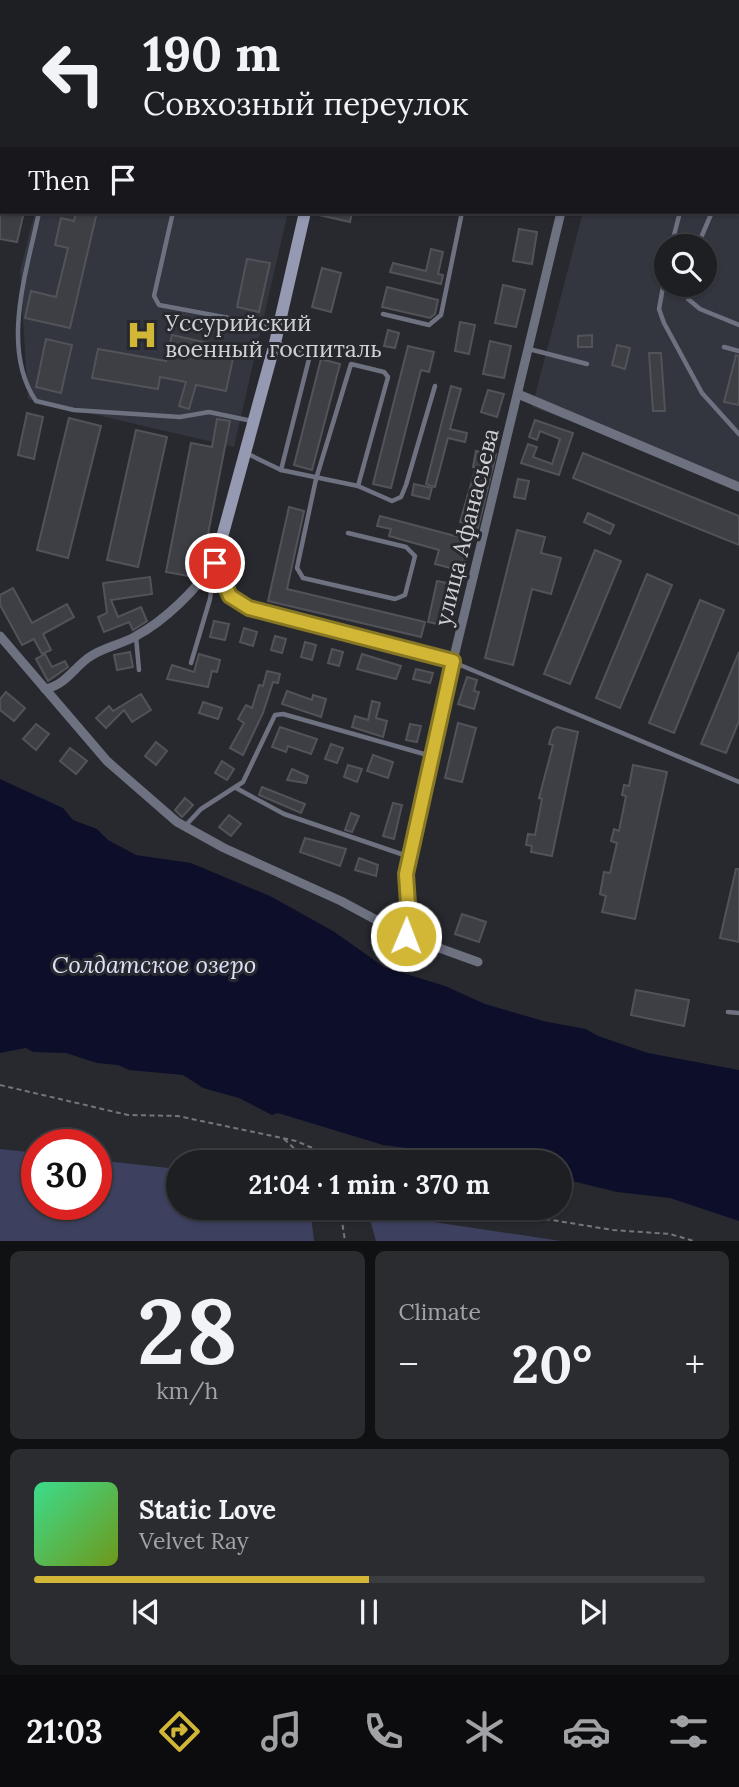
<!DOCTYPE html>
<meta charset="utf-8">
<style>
:root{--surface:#1e1f23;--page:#2b2c30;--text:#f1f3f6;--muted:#a1a2a6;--line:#3c3d41;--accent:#d2b736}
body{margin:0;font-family:Lora,serif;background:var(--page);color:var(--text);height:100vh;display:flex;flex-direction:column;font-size:26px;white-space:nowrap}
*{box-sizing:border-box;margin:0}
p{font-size:23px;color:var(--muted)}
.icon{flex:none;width:38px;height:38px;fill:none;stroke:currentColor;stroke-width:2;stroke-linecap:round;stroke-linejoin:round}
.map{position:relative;height:1241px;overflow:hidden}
.details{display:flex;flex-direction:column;gap:10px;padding:10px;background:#101113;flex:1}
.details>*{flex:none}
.hud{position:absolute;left:0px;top:0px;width:740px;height:214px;box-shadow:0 2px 5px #0004,0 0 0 2px var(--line);background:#1e1f23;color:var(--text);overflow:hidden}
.fabs{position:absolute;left:654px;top:234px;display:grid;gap:14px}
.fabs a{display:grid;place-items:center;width:63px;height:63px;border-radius:50%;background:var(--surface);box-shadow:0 2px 5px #0004,0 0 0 2px var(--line);font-size:35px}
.speed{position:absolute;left:21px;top:1129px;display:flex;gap:14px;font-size:35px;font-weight:700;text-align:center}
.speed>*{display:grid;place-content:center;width:91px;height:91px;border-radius:50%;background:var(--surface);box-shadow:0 2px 5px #0004,0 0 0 2px var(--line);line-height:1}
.speed .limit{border:10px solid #d22;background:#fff;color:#111}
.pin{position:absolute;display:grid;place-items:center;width:60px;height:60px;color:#fff;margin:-30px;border:4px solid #fff;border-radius:50%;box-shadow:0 2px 7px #0007}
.me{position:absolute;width:77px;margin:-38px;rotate:1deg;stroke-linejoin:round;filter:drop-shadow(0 0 5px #0008)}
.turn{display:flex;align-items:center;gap:24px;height:147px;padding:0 28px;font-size:32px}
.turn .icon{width:91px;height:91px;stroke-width:2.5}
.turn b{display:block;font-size:49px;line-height:60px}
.then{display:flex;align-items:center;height:66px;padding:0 28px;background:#0003;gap:14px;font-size:26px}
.big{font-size:52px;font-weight:700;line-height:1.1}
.details .card{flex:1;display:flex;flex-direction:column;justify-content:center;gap:10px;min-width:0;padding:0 24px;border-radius:10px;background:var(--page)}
.details .dial{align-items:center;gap:0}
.dial b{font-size:91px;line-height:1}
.song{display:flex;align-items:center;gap:21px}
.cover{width:84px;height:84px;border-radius:10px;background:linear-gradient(135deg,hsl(150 70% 55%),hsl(80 70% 35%))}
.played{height:7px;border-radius:4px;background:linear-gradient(90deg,var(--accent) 50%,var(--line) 50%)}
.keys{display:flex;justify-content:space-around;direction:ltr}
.heat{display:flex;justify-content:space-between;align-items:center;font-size:38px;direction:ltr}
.details .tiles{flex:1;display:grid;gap:10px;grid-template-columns:1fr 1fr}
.card:last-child{grid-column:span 2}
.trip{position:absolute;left:166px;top:1150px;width:406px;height:70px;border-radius:35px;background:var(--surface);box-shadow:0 2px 5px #0004,0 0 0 2px var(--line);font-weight:700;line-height:70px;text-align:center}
.dock{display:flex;height:112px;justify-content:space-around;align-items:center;background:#0c0c0e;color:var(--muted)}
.dock .icon{width:49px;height:49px}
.dock .selected{color:var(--accent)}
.dock b{font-size:32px;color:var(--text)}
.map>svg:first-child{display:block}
</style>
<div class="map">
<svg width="739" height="1241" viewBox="0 0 739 1241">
<rect width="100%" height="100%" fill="#28292f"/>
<g fill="#33353f" fill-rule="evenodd">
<polygon points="87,0 337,0 87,2"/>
<path d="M637,0H739V482L532,407L583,212H738V2ZM667,247H705V285H667Z"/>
<polygon points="35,212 288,212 234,447 28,399 20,271"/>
</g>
<g fill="#3d415f">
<polygon points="0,1149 37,1153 37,1204 96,1204 96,1160 178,1169 178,1208 310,1208 314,1241 0,1241"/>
<polygon points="369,1216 427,1221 561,1241 376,1241"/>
</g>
<polygon fill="#0d0f2a" points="0,779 63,808 73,820 97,829 108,840 136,855 191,863 270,896 333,931 384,967 445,986 485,1004 543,1021 586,1029 598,1036 648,1053 739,1070 739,1221 670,1198 617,1192 560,1178 560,1162 474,1162 440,1152 383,1145 278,1113 272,1115 239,1098 203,1088 183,1075 129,1070 118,1065 97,1063 66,1053 33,1052 26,1048 0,1053"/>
<g fill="#3e3f45" stroke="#525359" stroke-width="2">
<polygon points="0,212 24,212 17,242 0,239"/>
<polygon points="76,212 97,212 70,328 25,318 31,291 56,297 68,248 55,245 61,218 74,221"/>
<polygon points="320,212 352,212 350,222 319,215"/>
<polygon points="519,229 537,232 532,264 513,261"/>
<polygon points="431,249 443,252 438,274 443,275 441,284 390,272 393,263 426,271"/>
<polygon points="247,259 270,263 259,312 237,307"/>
<polygon points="322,268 341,273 331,312 312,307"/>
<polygon points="503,285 525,290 516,327 495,323"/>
<polygon points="387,287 438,300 435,314 430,318 382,307"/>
<polygon points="460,322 475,325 469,354 455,351"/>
<polygon points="388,330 399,333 395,348 384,346"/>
<polygon points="172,335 235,349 226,391 196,385 189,409 179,406 186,382 160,377 158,389 92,378 98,349 166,361"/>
<polygon points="592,335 592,347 578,347 578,336"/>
<polygon points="46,339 72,345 61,393 36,387"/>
<polygon points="490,341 511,346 504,378 483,374"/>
<polygon points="617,345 630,348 625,369 612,365"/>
<polygon points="408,346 434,352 429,372 421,370 391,488 373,484"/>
<polygon points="649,353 661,353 665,411 653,411"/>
<polygon points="736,355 739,356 739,405 724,402"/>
<polygon points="321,359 340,364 312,470 294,465"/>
<polygon points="451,386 461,389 450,429 467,433 465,442 448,438 435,487 426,484"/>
<polygon points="488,390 504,394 497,417 481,412"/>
<polygon points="27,413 43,417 34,459 18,455"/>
<polygon points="69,418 101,426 68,558 37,550"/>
<polygon points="217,419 230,421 201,570 194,577 166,572 191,443 212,447"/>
<polygon points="535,420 573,433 559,475 521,463 528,444 537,447 533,457 552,464 560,439 540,431 537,440 529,437"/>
<polygon points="136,430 167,437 138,567 107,560"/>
<polygon points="476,451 496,454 478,528 460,522 476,467 473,467"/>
<polygon points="583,453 739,516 739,545 573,478"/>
<polygon points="518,479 529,481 525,499 514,497"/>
<polygon points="414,484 432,488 429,499 412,495"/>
<polygon points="289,507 304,511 287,589 425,622 421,637 268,601"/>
<polygon points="588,513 614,525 610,534 584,522"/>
<polygon points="380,516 470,540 462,571 435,564 439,550 389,536 391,529 377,526"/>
<polygon points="517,530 545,537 541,553 561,558 551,594 532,589 513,665 485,658"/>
<polygon points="595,550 621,561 570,684 544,674"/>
<polygon points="647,574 672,585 620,708 596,698"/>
<polygon points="150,577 152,594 111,600 118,617 141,607 147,621 133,630 129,622 104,632 98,617 107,613 103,583"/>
<polygon points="437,581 452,584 442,625 428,622"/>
<polygon points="13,588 32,623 67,604 74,617 43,634 51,650 42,654 34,639 22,645 0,605 0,595"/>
<polygon points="700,600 724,610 674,733 649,723"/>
<polygon points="214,621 229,624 225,640 210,637"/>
<polygon points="244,628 257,632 253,646 240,642"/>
<polygon points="275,636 286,639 282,653 271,650"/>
<polygon points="305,642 316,645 312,660 301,657"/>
<polygon points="332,649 343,652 339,666 328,663"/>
<polygon points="130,652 133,667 117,670 114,655"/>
<polygon points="739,652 739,721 726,753 701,744"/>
<polygon points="45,654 52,667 65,661 68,667 48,681 36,659"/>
<polygon points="199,654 220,660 217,672 212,671 208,687 167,679 172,665 194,672"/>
<polygon points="362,654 401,666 396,679 357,669"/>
<polygon points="416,669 433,673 430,683 413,679"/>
<polygon points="267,671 280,674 278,683 273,682 263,713 243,755 230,748 244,723 238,719 246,705 252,708 259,685 263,686"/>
<polygon points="467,677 477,680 474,691 479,692 474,709 458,704"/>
<polygon points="287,691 312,700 313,695 326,699 321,717 282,704"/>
<polygon points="6,692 25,708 14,721 0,710 0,699"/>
<polygon points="141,694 151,710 132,722 124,710 106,728 96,718 109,706 113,711"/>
<polygon points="372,701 380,703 376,718 387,721 383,737 352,727 355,716 368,720"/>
<polygon points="203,702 222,708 218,719 199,713"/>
<polygon points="458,723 476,728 462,782 445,778"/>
<polygon points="36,724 49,734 36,750 23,739"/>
<polygon points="410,724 421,726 417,742 406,740"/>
<polygon points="280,727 317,739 311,754 288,746 286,752 272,747"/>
<polygon points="557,727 578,732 552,856 531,852 532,846 526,845 528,834 535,835 542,799 539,798 553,745 549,744 553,730"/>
<polygon points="156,742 167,751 156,765 145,756"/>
<polygon points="331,744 343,748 337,763 325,759"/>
<polygon points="70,748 87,761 76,774 60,761"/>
<polygon points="373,755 393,762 388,778 367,771"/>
<polygon points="222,761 234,769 227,780 215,773"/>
<polygon points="348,765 362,769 357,782 344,777"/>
<polygon points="633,765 667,772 635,919 602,912 606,896 600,894 604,872 610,873 617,843 611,841 614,829 619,831 626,796 622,795 624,785 629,786"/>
<polygon points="292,769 308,776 306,783 287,780"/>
<polygon points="262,787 305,804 301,813 259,795"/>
<polygon points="185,798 193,805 182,817 175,810"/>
<polygon points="393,803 402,805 394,839 383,836"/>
<polygon points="351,813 359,816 352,832 345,830"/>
<polygon points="229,815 241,824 231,836 219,827"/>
<polygon points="305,838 346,849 340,866 300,852"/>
<polygon points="359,858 378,865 376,876 355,870"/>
<polygon points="736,869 739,869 739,942 720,938"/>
<polygon points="462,914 486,922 479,942 455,934"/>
<polygon points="636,990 689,1000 684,1026 631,1015"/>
</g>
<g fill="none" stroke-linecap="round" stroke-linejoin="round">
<g stroke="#74757a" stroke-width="2" stroke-dasharray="5 3.5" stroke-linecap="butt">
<polyline points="0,1085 128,1115 178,1116 296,1141 346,1162"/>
<polyline points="284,1139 309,1162"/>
<polyline points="340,1208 345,1241"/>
<polyline points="478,1208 613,1230 670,1234 694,1241"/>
</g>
<g stroke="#6e7180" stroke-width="4.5">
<polyline points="668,0 668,2"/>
<polyline points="686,0 688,2"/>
<polyline points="222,2 222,0"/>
<polyline points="507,2 507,0"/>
<polyline points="738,23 739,23"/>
<polyline points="738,149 739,148"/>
<path d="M39,212C27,271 0,348 36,401L74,410L180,417L209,412L252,421"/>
<polyline points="173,212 154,296 159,305 278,327"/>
<polyline points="671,247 680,212"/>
<polyline points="697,247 712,212"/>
<polyline points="667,265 659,309 664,323 702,393 739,434"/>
<polyline points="685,285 688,299 700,309 739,325"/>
<polyline points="383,314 429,325 441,315 462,212"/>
<polyline points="276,343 302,351 309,359 281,470 358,486 392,501 401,497 406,485 435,386"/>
<polyline points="724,347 739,351"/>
<polyline points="529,349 587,364"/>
<polyline points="246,453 281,470"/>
<polyline points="348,533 406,547 415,556 405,595 395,599 303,578 297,568 316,479 351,364 384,372 388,377 358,486"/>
<polyline points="136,637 139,670"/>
<polyline points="453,662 739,782"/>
<polyline points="191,663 210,599 214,568"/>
<polyline points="236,788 284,814 410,857"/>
<polyline points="186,825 201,809 243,782 275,715 283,714 431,756"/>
<polyline points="728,1012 739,1013"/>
</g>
<g stroke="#6e7180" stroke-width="9">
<polyline points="610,2 611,0"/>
<polyline points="518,394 739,487"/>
<polyline points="0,636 107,761 177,822 224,848 341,901 406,936 478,962"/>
<path d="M45,689C65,685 72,670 88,658C102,647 121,645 136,636C166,620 195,590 215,563L230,596L249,608L453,661"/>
<polyline points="406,936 409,919 406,874 453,661 561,212"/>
</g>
<g stroke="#9599b2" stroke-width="12">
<polyline points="354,2 355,0"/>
<polyline points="215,563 275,343 305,212"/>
</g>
</g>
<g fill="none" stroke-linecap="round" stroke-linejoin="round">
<g stroke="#887723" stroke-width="18">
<polyline id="route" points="215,563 230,596 249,608 453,661 406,874 409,919 406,936"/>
</g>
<use href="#route" stroke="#d2b736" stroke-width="12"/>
</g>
<defs>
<g id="hospital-bare" transform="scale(2.415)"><path d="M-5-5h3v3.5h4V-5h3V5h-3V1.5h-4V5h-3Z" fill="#d2b736" stroke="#28292f" stroke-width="2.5" paint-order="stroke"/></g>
</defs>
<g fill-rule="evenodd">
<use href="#hospital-bare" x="142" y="335"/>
</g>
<g text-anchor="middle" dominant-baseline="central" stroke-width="6" stroke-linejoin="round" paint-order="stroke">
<g font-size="23" fill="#d0d1d4" stroke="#28292f" text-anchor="start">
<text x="165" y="322">Уссурийский<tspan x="165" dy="26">военный госпиталь</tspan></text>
</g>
<g font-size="23" fill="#d0d1d4" stroke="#28292f">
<text transform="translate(466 527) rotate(-76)">улица Афанасьева</text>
</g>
<g font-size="24" font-style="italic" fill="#dde2fa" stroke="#28292f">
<text x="154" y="964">Солдатское озеро</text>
</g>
</g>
</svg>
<div class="fabs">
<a><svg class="icon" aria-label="search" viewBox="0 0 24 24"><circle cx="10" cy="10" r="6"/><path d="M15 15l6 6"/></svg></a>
</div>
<div class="speed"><div class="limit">30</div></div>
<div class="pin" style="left:215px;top:563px;background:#d93025"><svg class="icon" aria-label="arrive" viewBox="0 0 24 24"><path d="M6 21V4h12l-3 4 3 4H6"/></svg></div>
<svg class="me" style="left:406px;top:936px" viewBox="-20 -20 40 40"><circle r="17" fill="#d2b736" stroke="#fff" stroke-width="3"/><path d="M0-11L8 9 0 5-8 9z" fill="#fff"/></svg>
<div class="trip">21:04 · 1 min · 370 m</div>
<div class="hud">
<div class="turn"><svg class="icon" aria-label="left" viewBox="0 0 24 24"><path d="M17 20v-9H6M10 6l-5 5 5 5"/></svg><div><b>190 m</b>Совхозный переулок</div></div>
<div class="then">Then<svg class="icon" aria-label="arrive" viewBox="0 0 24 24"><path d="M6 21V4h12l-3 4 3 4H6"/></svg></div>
</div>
</div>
<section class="details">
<div class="tiles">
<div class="card dial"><b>28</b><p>km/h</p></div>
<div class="card"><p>Climate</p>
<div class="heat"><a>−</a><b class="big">20°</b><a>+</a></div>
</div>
<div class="card">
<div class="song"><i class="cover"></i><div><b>Static Love</b><p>Velvet Ray</p></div></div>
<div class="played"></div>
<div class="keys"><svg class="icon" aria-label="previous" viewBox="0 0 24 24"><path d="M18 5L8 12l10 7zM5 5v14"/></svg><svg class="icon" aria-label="pause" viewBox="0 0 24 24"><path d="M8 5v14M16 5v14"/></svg><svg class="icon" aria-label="next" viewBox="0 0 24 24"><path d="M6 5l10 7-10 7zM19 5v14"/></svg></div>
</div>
</div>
</section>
<nav class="dock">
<b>21:03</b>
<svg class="icon selected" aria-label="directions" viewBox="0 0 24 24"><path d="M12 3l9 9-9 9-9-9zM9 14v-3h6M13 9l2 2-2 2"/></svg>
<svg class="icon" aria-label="music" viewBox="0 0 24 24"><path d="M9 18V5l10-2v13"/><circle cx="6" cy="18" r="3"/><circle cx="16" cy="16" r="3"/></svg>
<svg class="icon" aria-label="phone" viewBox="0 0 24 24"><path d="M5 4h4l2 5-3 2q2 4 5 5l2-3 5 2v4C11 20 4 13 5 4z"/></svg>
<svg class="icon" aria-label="climate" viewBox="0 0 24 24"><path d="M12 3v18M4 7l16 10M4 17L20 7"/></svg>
<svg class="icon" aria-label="car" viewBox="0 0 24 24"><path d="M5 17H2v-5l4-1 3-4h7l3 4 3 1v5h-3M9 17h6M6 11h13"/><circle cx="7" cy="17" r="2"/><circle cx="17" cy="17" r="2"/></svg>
<svg class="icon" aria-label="filters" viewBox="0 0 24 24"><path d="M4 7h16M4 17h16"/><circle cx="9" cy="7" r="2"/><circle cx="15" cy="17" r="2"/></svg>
</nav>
